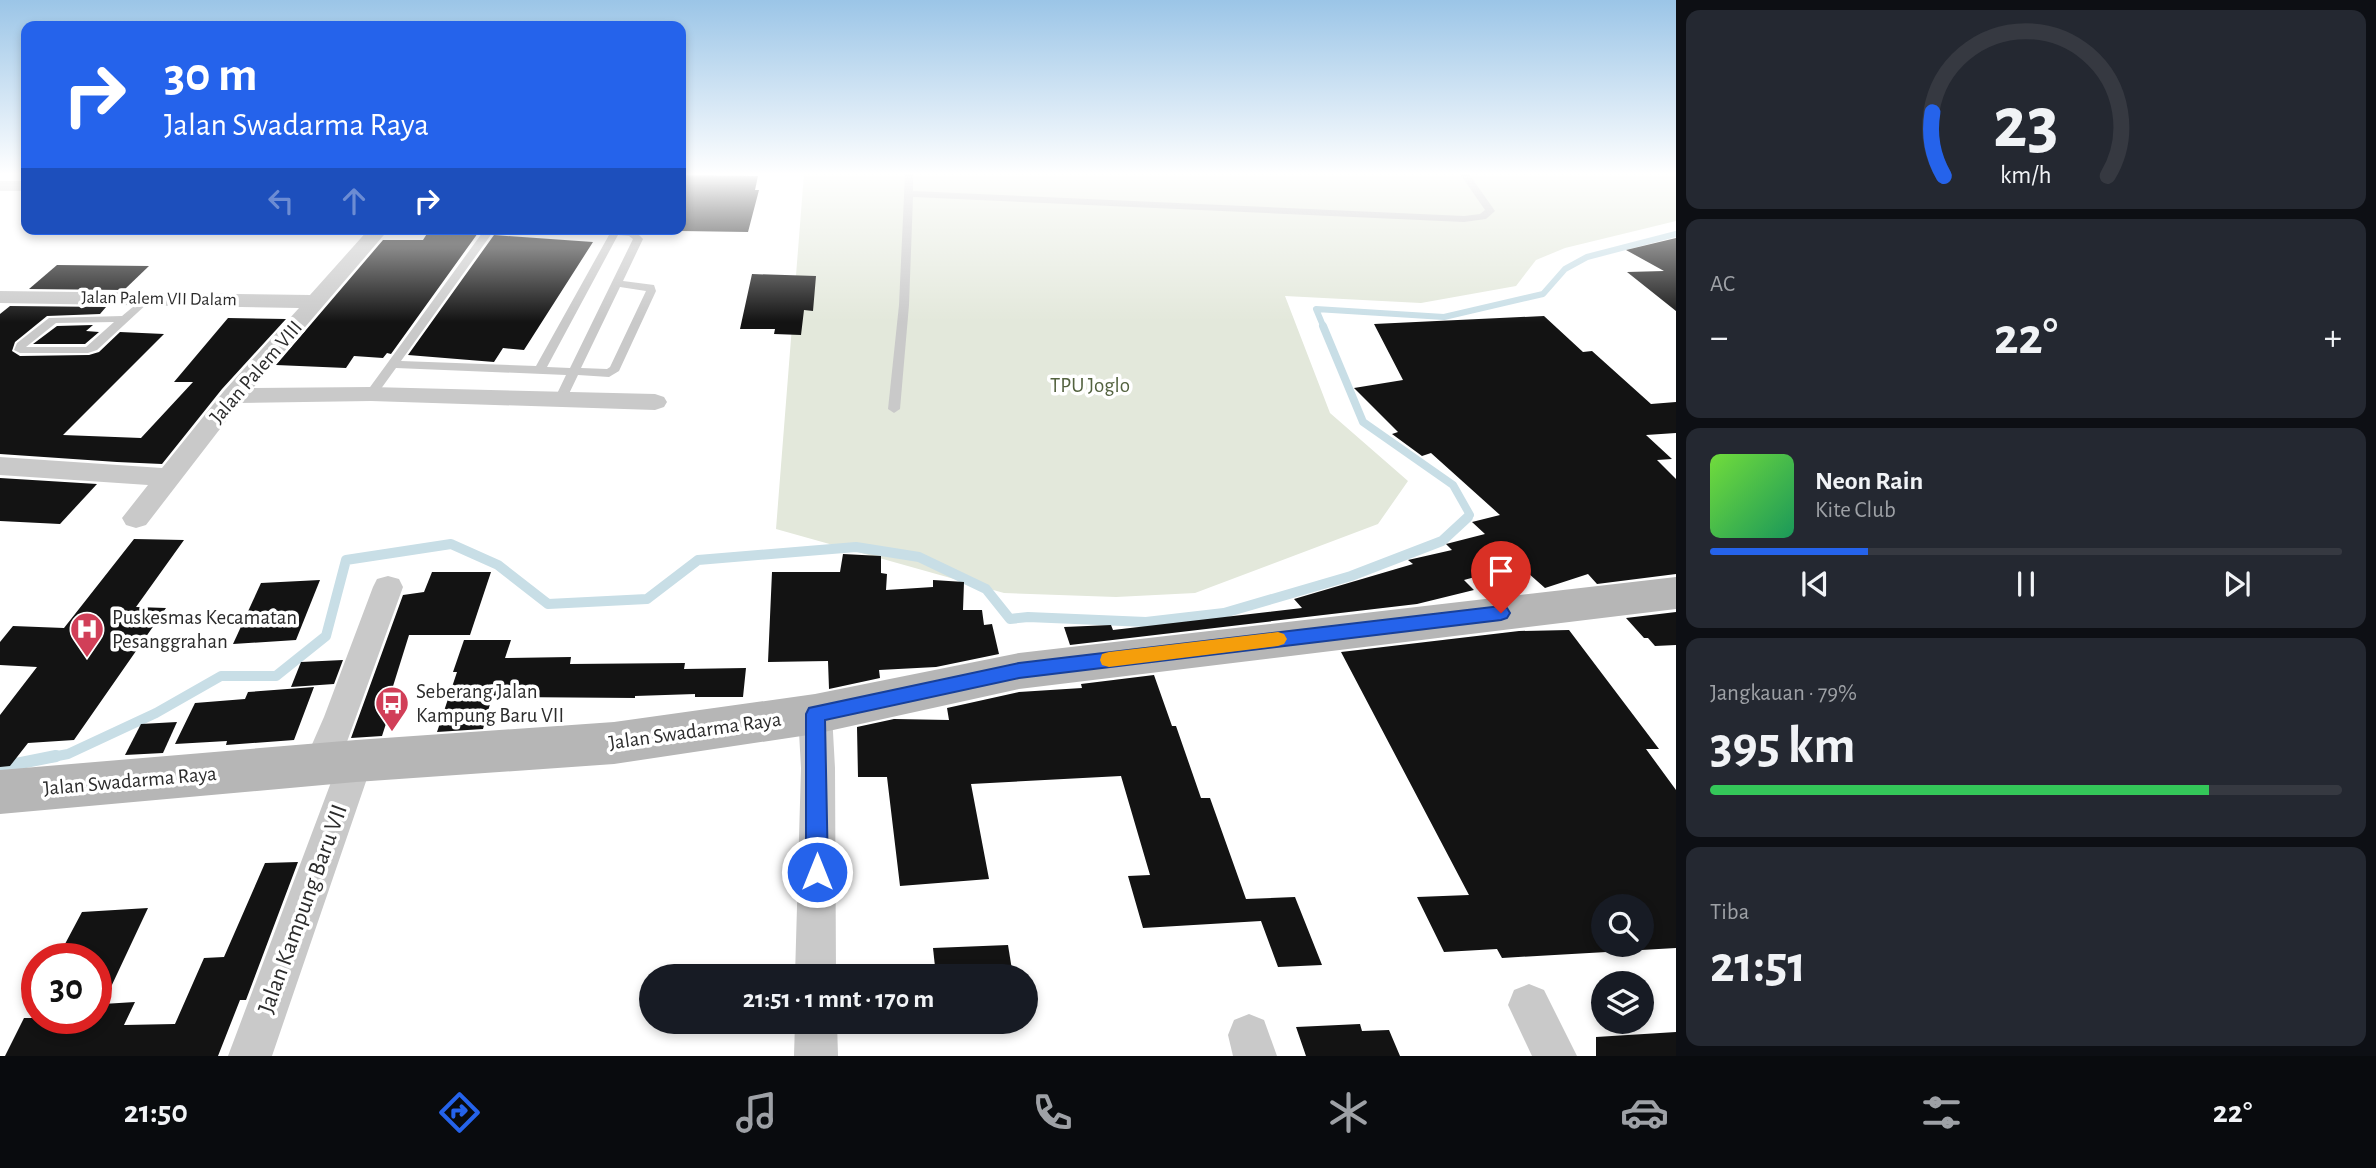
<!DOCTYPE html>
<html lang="id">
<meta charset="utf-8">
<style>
:root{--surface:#171b24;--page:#242831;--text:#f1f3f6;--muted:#9ea1a6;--line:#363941;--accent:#2563eb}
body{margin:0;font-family:"Alegreya Sans",sans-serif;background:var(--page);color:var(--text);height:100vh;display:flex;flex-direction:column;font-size:26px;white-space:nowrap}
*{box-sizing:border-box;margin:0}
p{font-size:23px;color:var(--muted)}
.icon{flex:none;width:38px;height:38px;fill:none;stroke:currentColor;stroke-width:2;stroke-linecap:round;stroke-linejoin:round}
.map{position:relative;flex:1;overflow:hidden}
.side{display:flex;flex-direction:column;gap:10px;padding:10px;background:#0d0f14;width:700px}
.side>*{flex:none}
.hud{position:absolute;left:21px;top:21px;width:665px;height:214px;border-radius:14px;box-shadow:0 4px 10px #0003;background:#2563eb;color:#fff;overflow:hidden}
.buttons{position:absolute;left:1591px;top:894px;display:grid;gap:14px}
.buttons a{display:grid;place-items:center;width:63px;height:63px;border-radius:50%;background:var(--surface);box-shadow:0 4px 10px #0003;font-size:35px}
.speed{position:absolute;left:21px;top:943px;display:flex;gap:14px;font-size:35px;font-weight:700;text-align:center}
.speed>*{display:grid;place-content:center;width:91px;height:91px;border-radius:50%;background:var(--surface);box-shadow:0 4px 10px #0003;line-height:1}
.speed .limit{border:10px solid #d22;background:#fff;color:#111}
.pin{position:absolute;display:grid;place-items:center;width:60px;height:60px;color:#fff;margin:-72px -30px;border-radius:50% 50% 50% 0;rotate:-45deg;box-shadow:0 0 7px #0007}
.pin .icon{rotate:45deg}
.me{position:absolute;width:77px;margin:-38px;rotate:0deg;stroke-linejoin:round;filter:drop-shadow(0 0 5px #0008)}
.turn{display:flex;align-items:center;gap:24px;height:147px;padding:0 28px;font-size:32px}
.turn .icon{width:91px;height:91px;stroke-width:2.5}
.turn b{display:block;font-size:49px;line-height:60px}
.lanes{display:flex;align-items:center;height:66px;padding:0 28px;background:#0003;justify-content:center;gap:35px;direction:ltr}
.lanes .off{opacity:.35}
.big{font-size:52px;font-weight:600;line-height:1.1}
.side .widget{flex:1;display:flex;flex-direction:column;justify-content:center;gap:10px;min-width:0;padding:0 24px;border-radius:14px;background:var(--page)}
.side .dial{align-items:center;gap:0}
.dial svg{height:182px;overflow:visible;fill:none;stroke:var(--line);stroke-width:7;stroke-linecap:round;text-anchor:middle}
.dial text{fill:var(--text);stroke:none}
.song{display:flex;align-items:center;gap:21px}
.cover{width:84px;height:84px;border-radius:10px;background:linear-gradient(135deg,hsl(100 70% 55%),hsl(150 70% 35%))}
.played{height:7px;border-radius:4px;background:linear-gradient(90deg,var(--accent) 25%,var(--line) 25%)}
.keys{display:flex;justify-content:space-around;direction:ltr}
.heat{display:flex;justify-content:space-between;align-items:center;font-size:38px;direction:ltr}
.charge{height:10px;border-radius:5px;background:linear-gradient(90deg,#34c759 79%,var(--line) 0)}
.trip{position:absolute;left:639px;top:964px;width:399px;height:70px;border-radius:35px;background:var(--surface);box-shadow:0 4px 10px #0003;font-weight:600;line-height:70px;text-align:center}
.menu{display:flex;height:112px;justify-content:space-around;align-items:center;background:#090b0e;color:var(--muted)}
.menu .icon{width:49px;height:49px}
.menu .on{color:var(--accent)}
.menu b{font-size:32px;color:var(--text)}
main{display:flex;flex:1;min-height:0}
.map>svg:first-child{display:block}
</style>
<main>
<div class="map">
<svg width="1676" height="1056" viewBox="0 0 1676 1056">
<rect width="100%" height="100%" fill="#fff"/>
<polygon fill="#e3e8db" points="804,174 1676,174 1676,221 1565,248 1536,260 1516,286 1421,303 1285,296 1330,413 1408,481 1378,524 1195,593 1116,597 1004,593 776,529"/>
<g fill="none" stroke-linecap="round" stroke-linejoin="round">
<polyline stroke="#c8dee6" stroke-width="6" points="1324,328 1316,309 1444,317 1543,294 1565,269 1587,257 1676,234"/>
<polyline stroke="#c8dee6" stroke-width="8" points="1323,326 1363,422 1453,485 1470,515 1466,519"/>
<polyline stroke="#c8dee6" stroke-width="10" points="47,758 68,754 156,713 221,676 276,676 326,636 346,560 451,544 498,565 548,604 647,599 698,560 856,547 919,557 986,589 1010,619 1028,617 1146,622 1224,613 1351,576 1442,541 1468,517"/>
<polyline stroke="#c8dee6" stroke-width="12" points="0,767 56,756"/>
</g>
<g fill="#131313" fill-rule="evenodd">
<polygon points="681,175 758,176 755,190 759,190 748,232 681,231"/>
<polygon points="430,229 472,229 470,233 478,233 391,354 387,353 383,358 354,356 346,368 276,365 383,240 423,240"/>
<polygon points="494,235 593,242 524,350 503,348 494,362 408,355"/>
<polygon points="1676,238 1676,311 1627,272 1664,271 1626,250"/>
<polygon points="57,265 149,266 124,290 29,289"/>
<polygon points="752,274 816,276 813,311 804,310 801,335 774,334 775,329 740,329"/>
<polygon points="10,306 106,307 100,314 47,316 15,342 12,351 20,356 89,355 99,352 120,332 164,334 63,435 141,438 193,382 174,382 228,318 286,319 222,389 162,464 117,462 0,454 0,314"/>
<polygon points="1544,316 1583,352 1592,351 1651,404 1676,402 1676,433 1646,435 1672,459 1657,460 1676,479 1676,574 1597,584 1588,574 1545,588 1519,565 1464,580 1474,590 1417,604 1070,645 1064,627 1111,625 1113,630 1302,608 1294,599 1413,564 1408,560 1452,550 1446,544 1485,534 1472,522 1500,515 1431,453 1422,456 1392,434 1398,432 1354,388 1403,380 1374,324"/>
<polygon points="93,325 86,331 99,332 85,344 33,344 57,326"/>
<polygon points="0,478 97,484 60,524 0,521"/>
<polygon points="134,539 184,540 136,607 166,608 74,740 28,743 10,766 0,767 0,715 37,667 0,665 0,642 13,626 64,628"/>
<polygon points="843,554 881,556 881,573 887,574 886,590 933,587 933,580 964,582 963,610 982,610 984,625 992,624 999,654 936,667 879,670 880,678 829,689 828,661 768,662 772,572 840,572"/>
<polygon points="432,572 491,572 470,635 409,635 389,699 394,699 382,736 351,738 403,595 424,592"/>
<polygon points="320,580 296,640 233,644 261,583"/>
<polygon points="1676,612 1676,645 1655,646 1648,638 1644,638 1626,618"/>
<path d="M1569,630L1659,749H1646L1676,790V948L1502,958L1497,949L1444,952L1417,897L1469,895L1341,652L1519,631ZM1603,906H1642V945H1603Z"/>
<polygon points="464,640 511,640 505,658 571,657 570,664 685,663 684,669 746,668 743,697 695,697 695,694 635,696 635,698 492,697 483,729 437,732 457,672 453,672"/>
<polygon points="343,660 334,684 291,687 301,662"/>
<polygon points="1154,675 1172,726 1176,726 1201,798 1210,798 1246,899 1295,897 1322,965 1278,967 1261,921 1143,928 1128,876 1150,875 1121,776 971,784 989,879 900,886 887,777 858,777 857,727 894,719 949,720 947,708 1019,692 1082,688 1081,684"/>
<polygon points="314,687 294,740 226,745 227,741 175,744 195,703 245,699 248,692"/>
<polygon points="177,722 163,753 125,755 141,724"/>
<polygon points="298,862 246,1000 240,1000 218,1056 5,1056 24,1018 96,1018 96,959 57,959 82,912 148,908 103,1004 135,1002 124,1025 175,1024 204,958 224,957 265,863"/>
<polygon points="1008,945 1013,976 936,976 933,948"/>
<polygon points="1360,1024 1362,1031 1389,1030 1400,1056 1306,1056 1296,1027"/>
<polygon points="1676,1032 1676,1056 1596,1056 1596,1037"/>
</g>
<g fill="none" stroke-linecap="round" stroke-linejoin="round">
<g fill="#c9c9c9" fill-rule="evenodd">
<polygon points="905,174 913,174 913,191 1464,216 1480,214 1485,210 1460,174 1469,174 1495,211 1486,219 1464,222 913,197 909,305 900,409 894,413 888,409 899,305"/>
<path d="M485,229H495L401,361L536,366L609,235L564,232L559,229L635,231L643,239L623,281L654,285L656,291L619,371L609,377L578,375L566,400L560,404L554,400L566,375L396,368L375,397H367L365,394ZM618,235L629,236L633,239L570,368L547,367ZM620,287L646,291L610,367L607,369L581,368Z"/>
<path d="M146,296L151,299L150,301L97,350L88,353H20L14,350L17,343L49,318L122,316ZM114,322L86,347H26L56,323Z"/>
</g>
<g fill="#c9c9c9" fill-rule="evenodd">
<rect x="0" y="181" width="26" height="10"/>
<polygon points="369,229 389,229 253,388 371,387 655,394 664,397 667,402 664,407 655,410 371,401 240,403 146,525 136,528 126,525 122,518 148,485 0,475 0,457 162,468 224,391 299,308 0,303 0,291 310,295"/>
<polygon points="388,576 399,579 403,587 344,750 356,745 368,750 373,761 272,1056 228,1056 336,769 332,776 320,781 308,776 303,765 324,717 373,587 377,579"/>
<polygon points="815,700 827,704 832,714 835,768 836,976 795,976 801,768 798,714 803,704"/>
<polygon points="1529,984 1544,990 1577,1056 1532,1056 1508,1005 1514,990"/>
<polygon points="1249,1014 1264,1020 1277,1056 1233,1056 1228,1035 1234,1020"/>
<polygon points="795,1022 837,1022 838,1056 794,1056"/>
</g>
<polygon fill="#b6b6b6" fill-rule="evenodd" points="1676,577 1676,609 1019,689 815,734 614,764 356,782 0,814 0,770 356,740 614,722 815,694 1019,653"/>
</g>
<linearGradient id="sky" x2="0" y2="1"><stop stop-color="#9bc5e7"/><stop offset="0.54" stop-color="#fff"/><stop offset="1" stop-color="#fff" stop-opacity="0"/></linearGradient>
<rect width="1676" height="322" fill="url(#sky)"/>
<polygon fill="#2563eb" stroke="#184099" stroke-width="2" points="1501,606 1507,608 1510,613 1507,618 1501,620 1019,678 825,720 828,872 825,880 817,883 810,880 806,872 806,714 809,708 1019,663"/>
<polygon fill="#f59e0b" points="1278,632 1284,634 1287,639 1284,644 1278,646 1109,667 1102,665 1100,660 1102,654 1109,652"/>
<defs>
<g id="hospital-pin" transform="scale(1.75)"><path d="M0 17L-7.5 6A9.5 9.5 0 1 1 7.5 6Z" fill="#d13f58" stroke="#fff"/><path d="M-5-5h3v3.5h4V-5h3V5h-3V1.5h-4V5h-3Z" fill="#fff"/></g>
<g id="bus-pin" transform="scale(1.75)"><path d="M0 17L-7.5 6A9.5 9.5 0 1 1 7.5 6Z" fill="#d13f58" stroke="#fff"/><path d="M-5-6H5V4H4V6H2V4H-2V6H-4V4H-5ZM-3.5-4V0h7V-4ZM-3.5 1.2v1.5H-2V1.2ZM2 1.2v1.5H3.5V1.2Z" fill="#fff"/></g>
</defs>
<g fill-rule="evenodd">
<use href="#hospital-pin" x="87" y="629"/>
<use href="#bus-pin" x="392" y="703"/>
</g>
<g text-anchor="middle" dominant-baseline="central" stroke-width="7" stroke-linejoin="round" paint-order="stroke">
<g font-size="18" fill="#2c2c2c" stroke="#fff">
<text transform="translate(159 299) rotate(1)">Jalan Palem VII Dalam</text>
</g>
<g font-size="21" fill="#2c2c2c" stroke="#fff">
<text transform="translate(256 372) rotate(-49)">Jalan Palem VIII</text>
<text transform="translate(695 731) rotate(-8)">Jalan Swadarma Raya</text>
<text transform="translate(130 781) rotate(-5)">Jalan Swadarma Raya</text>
</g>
<g font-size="21" fill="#53623f" stroke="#fff">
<text x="1090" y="385">TPU Joglo</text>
</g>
<g font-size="21" fill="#2c2c2c" stroke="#fff" text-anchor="start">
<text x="112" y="617">Puskesmas Kecamatan<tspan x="112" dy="24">Pesanggrahan</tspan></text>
<text x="416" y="691">Seberang Jalan<tspan x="416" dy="24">Kampung Baru VII</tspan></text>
</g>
<g font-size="24" fill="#2c2c2c" stroke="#fff">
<text transform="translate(303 909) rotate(-70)">Jalan Kampung Baru VII</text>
</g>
</g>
</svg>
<div class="buttons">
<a><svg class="icon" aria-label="search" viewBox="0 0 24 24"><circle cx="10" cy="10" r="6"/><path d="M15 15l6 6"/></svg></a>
<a><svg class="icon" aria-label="layers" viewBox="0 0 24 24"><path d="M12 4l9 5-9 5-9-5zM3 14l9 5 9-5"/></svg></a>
</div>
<div class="speed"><div class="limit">30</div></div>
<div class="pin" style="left:1501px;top:613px;background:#d93025"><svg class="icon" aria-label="arrive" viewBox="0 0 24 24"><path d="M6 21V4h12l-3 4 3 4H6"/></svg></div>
<svg class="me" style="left:817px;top:872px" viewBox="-20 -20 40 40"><circle r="17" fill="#2563eb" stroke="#fff" stroke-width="3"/><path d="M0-11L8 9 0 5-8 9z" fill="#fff"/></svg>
<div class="trip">21:51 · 1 mnt · 170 m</div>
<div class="hud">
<div class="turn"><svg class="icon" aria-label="right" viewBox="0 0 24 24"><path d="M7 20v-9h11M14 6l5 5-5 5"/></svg><div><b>30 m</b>Jalan Swadarma Raya</div></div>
<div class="lanes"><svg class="icon off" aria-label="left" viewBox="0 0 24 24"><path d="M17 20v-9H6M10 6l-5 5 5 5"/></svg><svg class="icon off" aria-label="ahead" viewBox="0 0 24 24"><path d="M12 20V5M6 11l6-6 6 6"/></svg><svg class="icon" aria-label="right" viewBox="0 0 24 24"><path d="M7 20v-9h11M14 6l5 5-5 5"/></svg></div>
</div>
</div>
<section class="side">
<div class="widget dial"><svg viewBox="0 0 100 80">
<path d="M14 69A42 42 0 1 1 86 69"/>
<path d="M14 69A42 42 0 0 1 9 41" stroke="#2563eb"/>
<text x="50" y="56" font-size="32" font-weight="700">23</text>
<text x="50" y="72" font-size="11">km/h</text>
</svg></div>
<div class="widget"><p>AC</p>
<div class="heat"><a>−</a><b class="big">22°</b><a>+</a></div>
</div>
<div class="widget">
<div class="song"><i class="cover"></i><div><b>Neon Rain</b><p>Kite Club</p></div></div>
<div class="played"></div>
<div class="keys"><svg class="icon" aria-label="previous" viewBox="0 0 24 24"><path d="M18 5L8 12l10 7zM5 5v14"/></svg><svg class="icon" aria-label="pause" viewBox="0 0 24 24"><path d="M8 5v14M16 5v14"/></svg><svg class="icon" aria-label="next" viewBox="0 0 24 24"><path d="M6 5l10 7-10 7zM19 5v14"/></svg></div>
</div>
<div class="widget"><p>Jangkauan · 79%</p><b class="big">395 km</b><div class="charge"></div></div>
<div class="widget"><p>Tiba</p><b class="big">21:51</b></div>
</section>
</main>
<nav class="menu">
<b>21:50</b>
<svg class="icon on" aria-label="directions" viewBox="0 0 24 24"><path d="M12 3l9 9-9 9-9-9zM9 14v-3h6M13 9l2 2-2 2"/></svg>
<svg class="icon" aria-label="music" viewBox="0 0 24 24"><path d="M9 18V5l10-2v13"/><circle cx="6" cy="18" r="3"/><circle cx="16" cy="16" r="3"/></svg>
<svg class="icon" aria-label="phone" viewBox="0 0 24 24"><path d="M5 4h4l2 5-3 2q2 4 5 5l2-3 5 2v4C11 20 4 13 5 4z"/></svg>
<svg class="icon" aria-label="climate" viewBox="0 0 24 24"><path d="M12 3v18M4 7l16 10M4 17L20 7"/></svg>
<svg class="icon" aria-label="car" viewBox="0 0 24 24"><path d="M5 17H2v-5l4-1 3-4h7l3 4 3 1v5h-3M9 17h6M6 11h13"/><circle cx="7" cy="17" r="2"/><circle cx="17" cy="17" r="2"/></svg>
<svg class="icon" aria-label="filters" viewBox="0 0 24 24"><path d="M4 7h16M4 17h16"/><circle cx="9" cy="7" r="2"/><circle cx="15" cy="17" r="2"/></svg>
<b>22°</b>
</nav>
